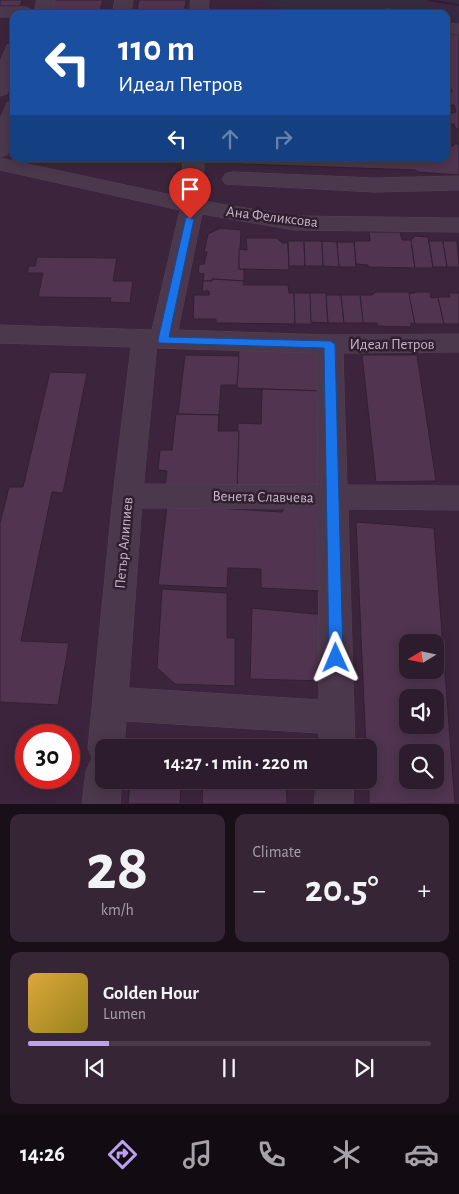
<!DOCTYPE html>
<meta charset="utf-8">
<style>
:root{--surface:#2d1c2d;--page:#352535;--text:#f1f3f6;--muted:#a7a1aa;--line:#483a49;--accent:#bca0f2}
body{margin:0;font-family:"Alegreya Sans",sans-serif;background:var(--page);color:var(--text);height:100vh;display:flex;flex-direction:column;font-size:19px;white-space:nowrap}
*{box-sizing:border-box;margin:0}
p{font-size:16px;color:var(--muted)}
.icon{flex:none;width:28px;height:28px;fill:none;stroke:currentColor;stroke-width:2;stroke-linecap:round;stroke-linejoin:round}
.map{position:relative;height:804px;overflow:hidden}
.panel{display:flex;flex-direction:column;gap:10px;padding:10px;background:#190f19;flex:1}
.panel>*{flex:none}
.guide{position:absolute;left:10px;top:10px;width:440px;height:152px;border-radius:10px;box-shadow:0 2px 12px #0003,0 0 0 1px var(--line);background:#1a4fa0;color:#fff;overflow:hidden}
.needle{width:32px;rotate:260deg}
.buttons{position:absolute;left:399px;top:634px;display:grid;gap:10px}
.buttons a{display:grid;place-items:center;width:45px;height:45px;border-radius:10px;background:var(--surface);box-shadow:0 2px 12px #0003,0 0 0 1px var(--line);font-size:25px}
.speed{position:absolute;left:15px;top:724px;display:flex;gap:10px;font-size:25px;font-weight:700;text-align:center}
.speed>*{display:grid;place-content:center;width:65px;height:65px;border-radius:50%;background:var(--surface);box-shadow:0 2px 12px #0003,0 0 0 1px var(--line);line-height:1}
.speed .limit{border:8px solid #d22;background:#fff;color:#111}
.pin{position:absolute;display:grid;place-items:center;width:42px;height:42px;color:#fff;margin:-51px -21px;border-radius:50% 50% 50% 0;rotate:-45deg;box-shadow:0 0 5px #0007}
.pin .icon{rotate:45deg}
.me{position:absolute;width:55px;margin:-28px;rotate:359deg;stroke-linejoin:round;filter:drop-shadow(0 0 4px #0008)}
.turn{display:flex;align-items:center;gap:18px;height:105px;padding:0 25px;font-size:22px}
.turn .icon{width:65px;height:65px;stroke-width:2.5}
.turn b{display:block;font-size:35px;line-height:42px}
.lanes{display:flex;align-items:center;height:48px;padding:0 25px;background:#0003;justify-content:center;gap:25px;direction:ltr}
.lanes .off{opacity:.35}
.big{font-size:38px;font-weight:700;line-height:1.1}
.panel .widget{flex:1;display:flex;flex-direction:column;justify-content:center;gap:8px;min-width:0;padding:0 18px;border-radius:10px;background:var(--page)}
.panel .dial{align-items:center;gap:0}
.dial b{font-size:65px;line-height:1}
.song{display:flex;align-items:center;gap:15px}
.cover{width:60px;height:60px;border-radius:8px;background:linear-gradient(135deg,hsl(40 70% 55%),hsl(50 70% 35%))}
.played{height:5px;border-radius:2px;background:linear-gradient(90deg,var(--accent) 20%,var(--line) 20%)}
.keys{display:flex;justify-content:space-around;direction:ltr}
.heat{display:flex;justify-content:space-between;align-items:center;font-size:28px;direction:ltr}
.panel .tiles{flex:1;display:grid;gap:10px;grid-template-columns:1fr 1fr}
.widget:last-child{grid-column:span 2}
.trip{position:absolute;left:95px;top:739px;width:282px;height:50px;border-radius:10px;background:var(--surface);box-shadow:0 2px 12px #0003,0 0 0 1px var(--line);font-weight:700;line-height:50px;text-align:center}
.menu{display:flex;height:80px;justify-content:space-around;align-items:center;background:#120b12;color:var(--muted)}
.menu .icon{width:35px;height:35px}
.menu .on{color:var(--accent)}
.menu b{font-size:22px;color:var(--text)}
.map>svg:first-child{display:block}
</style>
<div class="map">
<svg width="459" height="804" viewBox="0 0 459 804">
<rect width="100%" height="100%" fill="#3c253c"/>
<polygon fill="#362a40" points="259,0 459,0 459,26 446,23 446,14 406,14 392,10 354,14 300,14"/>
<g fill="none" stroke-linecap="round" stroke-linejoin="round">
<polygon fill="#391839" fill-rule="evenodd" points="426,0 436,0 459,4 459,6 428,1"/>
</g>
<g fill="#503450" stroke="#332033" fill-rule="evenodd">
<polygon points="0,0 22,0 20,6 0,6"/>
<polygon points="54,0 103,0 99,14 50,14"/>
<polygon points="139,0 186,0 184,14 136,14"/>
<polygon points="446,34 459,34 459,129 456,129 454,124 451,124 448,114 456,112 454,105 449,105 446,96 446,92 452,92 449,84 446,84"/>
<polygon points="453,144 459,144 459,175 418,172 415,170 243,164 238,159 446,159 446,146 454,146"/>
<polygon points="221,228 241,230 239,269 244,269 244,281 212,279 212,281 203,281 204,274 198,273 199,264 204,264 207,252 204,252 208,234"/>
<polygon points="369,232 400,232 402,240 411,240 415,268 368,267 368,265 356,264 354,241 370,241"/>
<polygon points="415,236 428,237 433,268 415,268 411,240"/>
<polygon points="246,238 277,238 282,243 288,243 289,270 239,269 239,249 247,250"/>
<polygon points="288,241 304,241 305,266 289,266"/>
<polygon points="304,241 322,241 323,266 305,266"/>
<polygon points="322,241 337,242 339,267 323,266"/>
<polygon points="429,241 443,241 447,267 433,267"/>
<polygon points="443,241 457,241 459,267 447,267"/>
<polygon points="337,242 354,242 356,267 339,267"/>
<polygon points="37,257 117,258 113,281 133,281 130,303 110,302 111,298 38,297 43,273 27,273 29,266 35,266"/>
<polygon points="212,279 244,281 243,285 288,285 289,293 294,293 295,324 216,323 216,319 193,319 194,295 209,295 209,291 202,291 203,281 212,281"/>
<polygon points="376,292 409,292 415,324 411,323 411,327 377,326 377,323 363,323 360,295 372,295"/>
<polygon points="417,292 430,292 431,298 438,297 444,324 415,324 409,294"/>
<polygon points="294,293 310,293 312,324 295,324"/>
<polygon points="310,293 326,293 328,323 311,322"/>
<polygon points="449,293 459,293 459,324 444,324 438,297 450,297"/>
<polygon points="326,295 341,295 344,323 328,323"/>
<polygon points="341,295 360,295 363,323 344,323"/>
<polygon points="239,348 323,350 323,391 237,388"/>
<polygon points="185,355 239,356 237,385 221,385 219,415 178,414"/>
<polygon points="362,355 417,355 436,481 376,482"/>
<polygon points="50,372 87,373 63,493 52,492 21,641 69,643 58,705 0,702 0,523 9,487 23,487"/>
<polygon points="262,389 323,391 326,490 237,489 238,423 261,424"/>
<polygon points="176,414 219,415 218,431 239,431 237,489 165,486 167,471 158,470 160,450 172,450"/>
<polygon points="167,505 282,512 286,506 318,509 322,591 261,588 261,569 228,568 227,588 158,585"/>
<path d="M356,522L434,528L455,804H369V748H366ZM408,642H435V670H408ZM408,698H435V725H408ZM408,752H435V780H408Z"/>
<polygon points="162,589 227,593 227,638 235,638 235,686 175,684 157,668"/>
<polygon points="252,608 326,615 324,681 250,679"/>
<polygon points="204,740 285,741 285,748 204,748"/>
<polygon points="130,780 181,780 180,804 128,804"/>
<polygon points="203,780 286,780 287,804 202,804"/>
</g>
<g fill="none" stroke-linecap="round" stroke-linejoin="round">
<g stroke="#554255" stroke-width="1">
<g id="minor">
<polygon points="37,0 55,0 51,14 14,14 14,17 0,17 0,7 26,7 34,11"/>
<polygon points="115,0 133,0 131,14 113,14"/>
<polygon points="191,0 209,0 208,14 190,14"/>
<polygon points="388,9 395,10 398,14 379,14 382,10"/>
<polygon points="446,23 459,24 459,34 446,33"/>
<polygon points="14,44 14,78 7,94 0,96 0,62 7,45"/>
<polygon points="14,101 14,141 7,155 0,157 0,119 7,103"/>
<path d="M0,158L181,197L183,159H204L203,201L294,216L459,218V232L294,230L202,214L178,330L330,335L459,334V352L343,353L347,485L459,486V510L348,509L355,748H319V733L126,721L124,748H104V780H122L120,804H82L86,771L92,758L88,748L113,496L131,347L0,343V325L152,330L180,210L0,170ZM157,348L317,353L318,485L144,484ZM142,508L318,509L319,700L129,688Z"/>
<polygon points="233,172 374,178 459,176 459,190 374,192 225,184 222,179 225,174"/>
<polygon points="316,780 354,780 353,804 315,804"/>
</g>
</g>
<use href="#minor" fill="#4c384c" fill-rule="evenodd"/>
</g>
<polygon fill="#1a73e8" stroke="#114b97" points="186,217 194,219 169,337 330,341 335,344 343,658 341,662 336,664 331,662 329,658 324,348 159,343 158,340"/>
<g text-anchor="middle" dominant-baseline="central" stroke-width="5" stroke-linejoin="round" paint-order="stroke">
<g font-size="15" fill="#c8b4c7" stroke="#311e31">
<text transform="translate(272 217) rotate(7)">Ана Феликсова</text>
<text x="392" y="344">Идеал Петров</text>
<text transform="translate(263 497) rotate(1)">Венета Славчева</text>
<text transform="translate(124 543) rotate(-85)">Петър Алипиев</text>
</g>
</g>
</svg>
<div class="buttons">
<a><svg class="needle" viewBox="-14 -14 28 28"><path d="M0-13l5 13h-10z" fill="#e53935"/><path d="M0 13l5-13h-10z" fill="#a7a1aa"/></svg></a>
<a><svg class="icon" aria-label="sound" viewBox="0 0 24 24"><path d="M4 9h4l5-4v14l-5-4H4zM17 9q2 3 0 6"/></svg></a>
<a><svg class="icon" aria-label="search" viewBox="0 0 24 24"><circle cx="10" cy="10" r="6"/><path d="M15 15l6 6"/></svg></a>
</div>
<div class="speed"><div class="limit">30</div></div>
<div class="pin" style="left:190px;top:219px;background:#d93025"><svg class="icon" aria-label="arrive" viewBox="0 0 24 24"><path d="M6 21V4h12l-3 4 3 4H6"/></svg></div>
<svg class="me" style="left:336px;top:658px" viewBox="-20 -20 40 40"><path d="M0-17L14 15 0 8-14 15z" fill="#1a73e8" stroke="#fff" stroke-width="4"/></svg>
<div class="trip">14:27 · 1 min · 220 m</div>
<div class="guide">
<div class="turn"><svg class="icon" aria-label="left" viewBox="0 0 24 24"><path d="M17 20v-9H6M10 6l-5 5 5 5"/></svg><div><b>110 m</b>Идеал Петров</div></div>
<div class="lanes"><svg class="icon" aria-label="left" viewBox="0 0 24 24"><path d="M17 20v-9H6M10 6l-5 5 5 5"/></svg><svg class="icon off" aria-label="ahead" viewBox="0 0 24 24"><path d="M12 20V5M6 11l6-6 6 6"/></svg><svg class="icon off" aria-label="right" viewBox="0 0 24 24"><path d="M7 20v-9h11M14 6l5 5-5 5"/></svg></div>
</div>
</div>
<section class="panel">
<div class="tiles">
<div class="widget dial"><b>28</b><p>km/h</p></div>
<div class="widget"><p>Climate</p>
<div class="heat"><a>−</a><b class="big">20.5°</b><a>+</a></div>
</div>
<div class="widget">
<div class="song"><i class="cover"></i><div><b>Golden Hour</b><p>Lumen</p></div></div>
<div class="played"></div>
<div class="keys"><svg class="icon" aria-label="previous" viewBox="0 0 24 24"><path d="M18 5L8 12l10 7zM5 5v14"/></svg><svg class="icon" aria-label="pause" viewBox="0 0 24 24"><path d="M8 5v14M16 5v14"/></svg><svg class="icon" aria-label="next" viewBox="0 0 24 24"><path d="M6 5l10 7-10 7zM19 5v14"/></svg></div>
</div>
</div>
</section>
<nav class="menu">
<b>14:26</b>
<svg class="icon on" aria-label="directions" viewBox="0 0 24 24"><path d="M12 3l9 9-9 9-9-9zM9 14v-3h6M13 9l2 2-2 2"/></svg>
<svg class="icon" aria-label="music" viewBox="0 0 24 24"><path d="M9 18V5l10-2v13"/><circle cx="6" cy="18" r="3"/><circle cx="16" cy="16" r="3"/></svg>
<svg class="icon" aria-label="phone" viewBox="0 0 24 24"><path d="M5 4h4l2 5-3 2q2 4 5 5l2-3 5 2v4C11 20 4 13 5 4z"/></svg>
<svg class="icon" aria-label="climate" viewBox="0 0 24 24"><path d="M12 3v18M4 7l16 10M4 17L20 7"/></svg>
<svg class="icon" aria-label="car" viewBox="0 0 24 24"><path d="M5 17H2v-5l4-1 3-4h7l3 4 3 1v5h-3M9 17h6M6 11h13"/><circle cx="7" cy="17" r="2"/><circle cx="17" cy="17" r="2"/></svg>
</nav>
